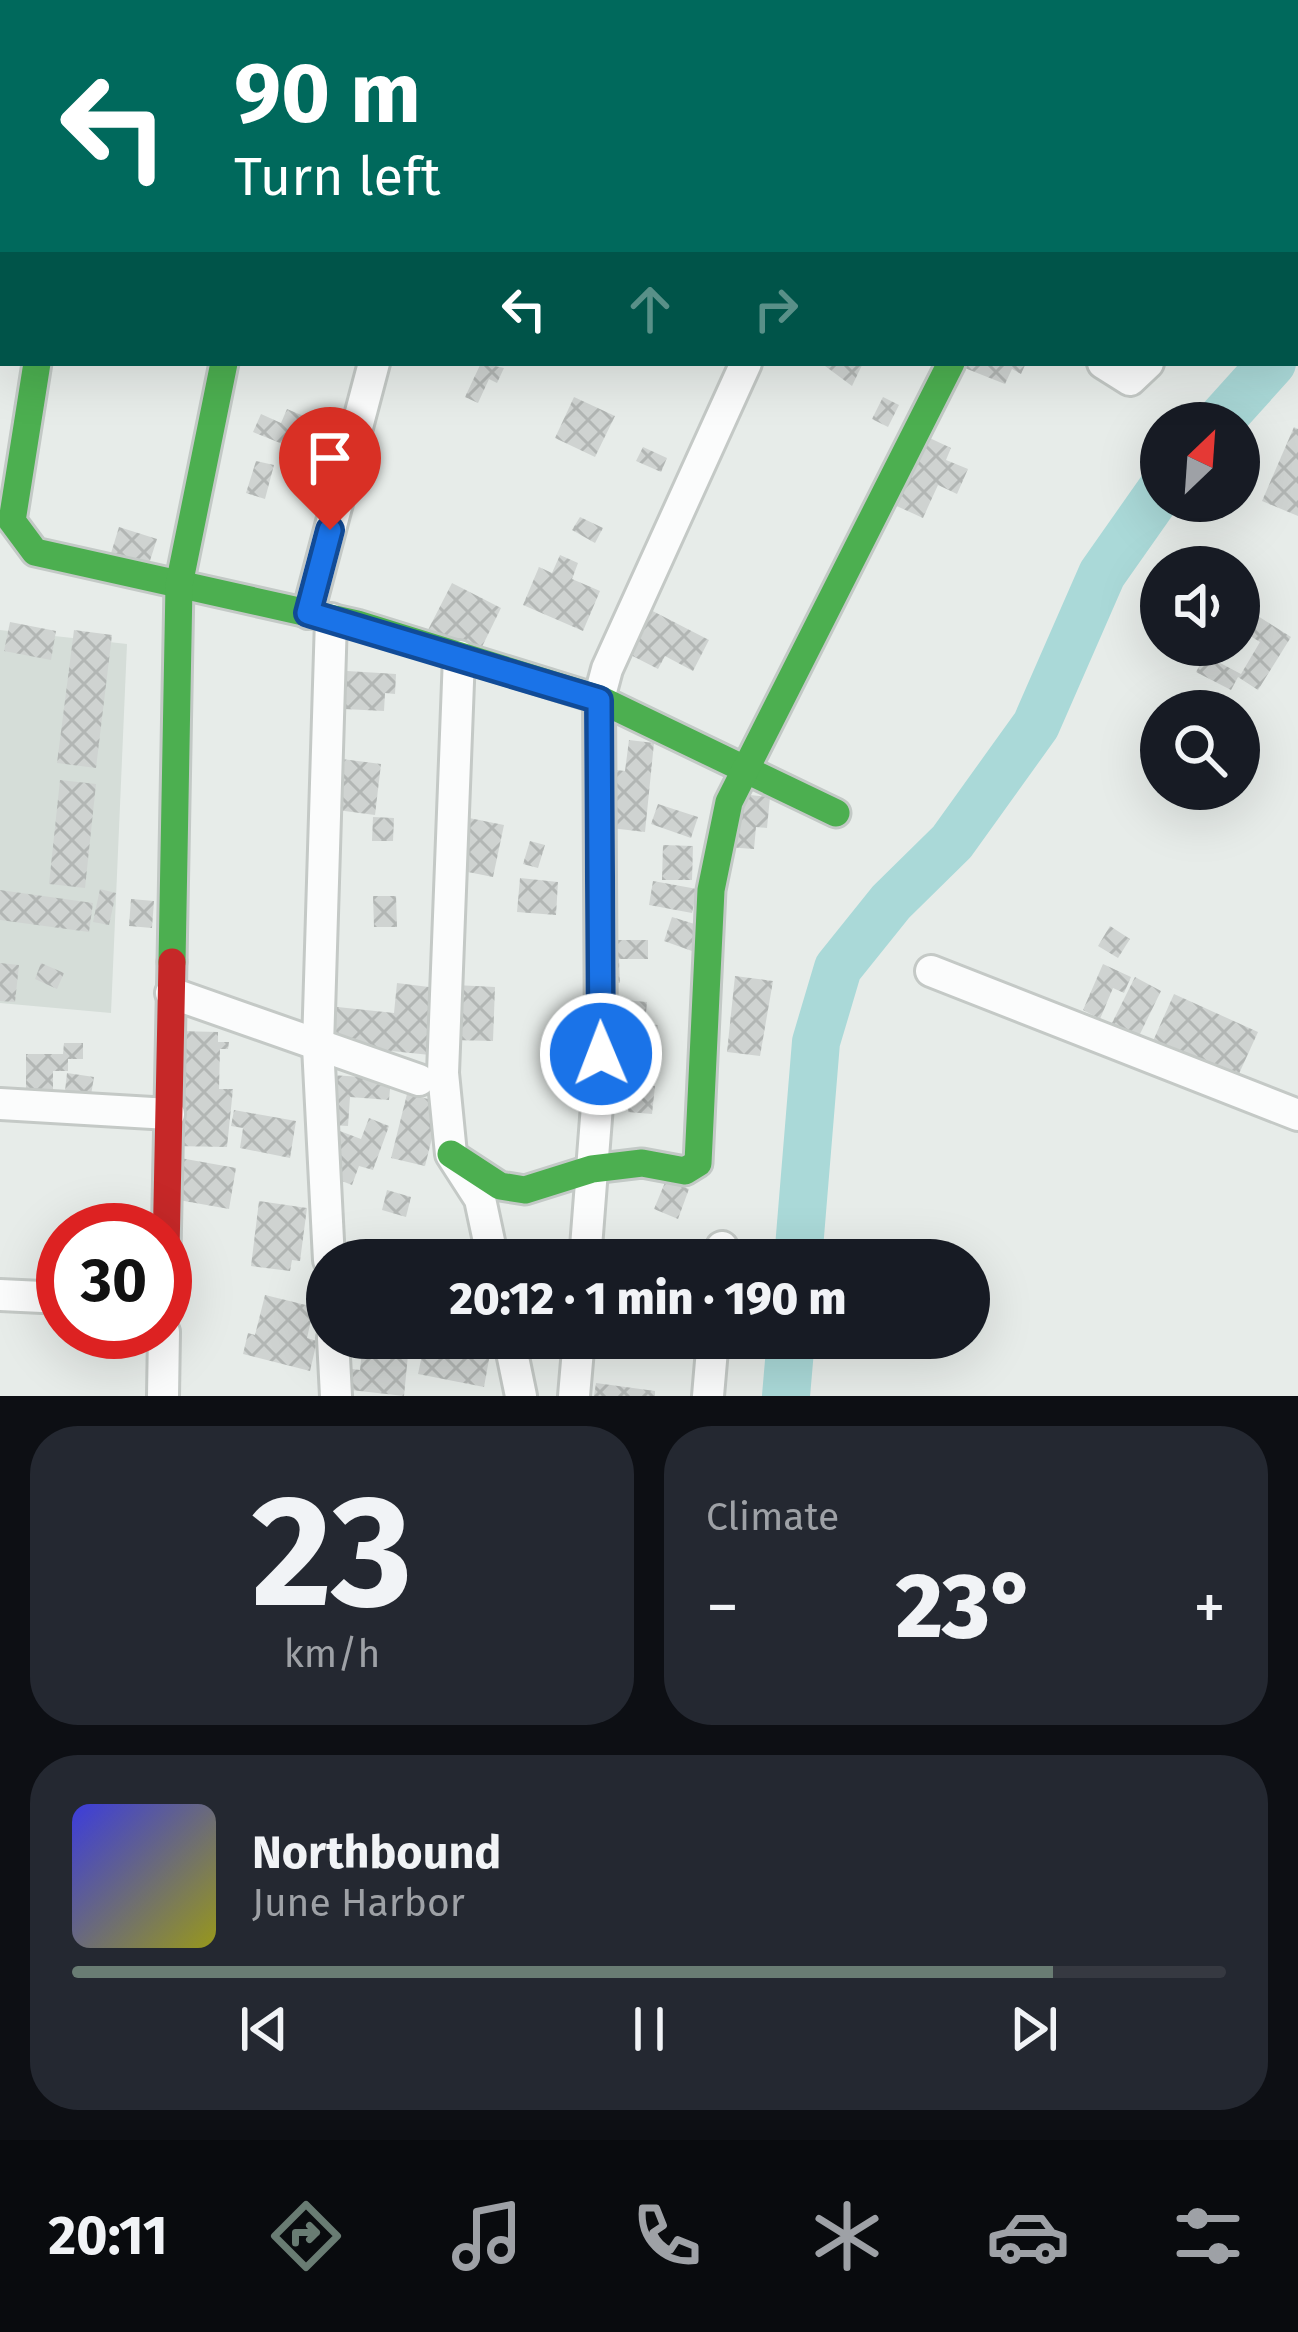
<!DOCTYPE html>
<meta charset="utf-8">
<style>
:root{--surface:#171b24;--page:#242831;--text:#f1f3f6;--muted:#9ea1a6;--line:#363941;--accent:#697c73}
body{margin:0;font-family:"Fira Sans",sans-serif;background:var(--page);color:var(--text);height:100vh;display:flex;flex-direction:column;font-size:45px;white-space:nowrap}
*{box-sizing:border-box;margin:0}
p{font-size:39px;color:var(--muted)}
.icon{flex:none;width:66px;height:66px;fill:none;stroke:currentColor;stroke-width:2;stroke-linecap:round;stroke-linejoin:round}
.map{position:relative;height:1396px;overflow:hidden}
.panel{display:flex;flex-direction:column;gap:30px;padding:30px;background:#0d0f14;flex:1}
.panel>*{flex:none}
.hud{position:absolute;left:0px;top:0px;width:1299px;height:366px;box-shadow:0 12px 48px #0002;background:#00695c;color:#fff;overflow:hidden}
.needle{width:78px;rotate:25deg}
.controls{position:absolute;left:1140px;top:402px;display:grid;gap:24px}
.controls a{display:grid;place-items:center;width:120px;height:120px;border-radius:50%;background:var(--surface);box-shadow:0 12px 48px #0002;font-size:60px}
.speed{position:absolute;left:36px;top:1203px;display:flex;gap:24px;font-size:60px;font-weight:700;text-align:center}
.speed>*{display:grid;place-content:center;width:156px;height:156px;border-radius:50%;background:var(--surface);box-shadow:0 12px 48px #0002;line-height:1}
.speed .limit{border:18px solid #d22;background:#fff;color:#111}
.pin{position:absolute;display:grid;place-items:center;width:102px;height:102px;color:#fff;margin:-123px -51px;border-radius:50% 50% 50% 0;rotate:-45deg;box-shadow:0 0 12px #0007}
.pin .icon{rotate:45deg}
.me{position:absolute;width:132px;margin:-66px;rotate:359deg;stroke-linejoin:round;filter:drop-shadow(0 0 9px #0008)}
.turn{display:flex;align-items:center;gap:42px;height:252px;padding:0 36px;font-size:54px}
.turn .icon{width:156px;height:156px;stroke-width:2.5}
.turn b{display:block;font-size:84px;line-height:102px}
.lanes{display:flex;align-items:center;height:114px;padding:0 36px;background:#0003;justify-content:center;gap:60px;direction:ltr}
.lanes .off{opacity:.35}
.big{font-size:90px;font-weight:800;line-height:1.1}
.panel .widget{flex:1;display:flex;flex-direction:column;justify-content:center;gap:18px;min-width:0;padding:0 42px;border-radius:48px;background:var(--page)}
.panel .dial{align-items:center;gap:0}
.dial b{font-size:156px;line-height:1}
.song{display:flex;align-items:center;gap:36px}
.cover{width:144px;height:144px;border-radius:18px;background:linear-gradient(135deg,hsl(240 70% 55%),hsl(60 70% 35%))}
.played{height:12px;border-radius:6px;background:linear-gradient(90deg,var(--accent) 85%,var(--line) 85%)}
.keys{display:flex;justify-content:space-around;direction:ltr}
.heat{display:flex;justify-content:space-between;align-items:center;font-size:66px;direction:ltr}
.panel .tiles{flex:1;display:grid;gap:30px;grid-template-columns:1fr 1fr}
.widget:last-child{grid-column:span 2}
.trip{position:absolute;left:306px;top:1239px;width:684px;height:120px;border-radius:60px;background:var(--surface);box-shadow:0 12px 48px #0002;font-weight:800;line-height:120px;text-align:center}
.tabs{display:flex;height:192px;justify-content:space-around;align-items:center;background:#090b0e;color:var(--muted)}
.tabs .icon{width:84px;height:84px}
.tabs .selected{color:var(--accent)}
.tabs b{font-size:54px;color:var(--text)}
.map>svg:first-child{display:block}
</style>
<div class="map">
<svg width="1298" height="1396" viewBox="0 0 1298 1396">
<defs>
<pattern id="building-cross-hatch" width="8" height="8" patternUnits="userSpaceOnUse" patternTransform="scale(3)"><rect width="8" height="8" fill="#cfd3d1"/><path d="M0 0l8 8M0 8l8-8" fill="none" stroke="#b2b6b4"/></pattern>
</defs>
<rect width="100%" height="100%" fill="#e7ece9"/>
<polygon fill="#d5ddd8" points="0,630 127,644 111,1013 0,1003"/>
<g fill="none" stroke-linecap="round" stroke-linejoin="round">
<g stroke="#aad9d8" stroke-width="48">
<polyline points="1296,337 1298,334"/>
<polyline points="1218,423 1272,363"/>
<polyline points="798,1260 816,1042 838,968 891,902 952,842 1036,725 1102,574 1161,490"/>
<polyline points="786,1396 791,1338"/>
</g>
</g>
<g fill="url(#building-cross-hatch)">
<polygon points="481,363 504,368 497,383 489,379 478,403 465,397"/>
<polygon points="821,363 863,363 852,386"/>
<polygon points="952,363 1026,363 1021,374 1012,369 1005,384"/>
<polygon points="574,397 615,416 595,457 555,438"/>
<polygon points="883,397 899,405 888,427 872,419"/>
<polygon points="287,409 313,420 300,451 253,432 261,414 281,423"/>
<polygon points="1294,427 1298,429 1298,516 1262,501"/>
<polygon points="919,433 951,448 946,460 968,469 957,494 938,485 923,518 890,503"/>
<polygon points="643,447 667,458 661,472 636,461"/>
<polygon points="256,461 274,465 265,499 246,493"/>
<polygon points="580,517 603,528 595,543 572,530"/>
<polygon points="119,527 157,539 145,576 108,563"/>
<polygon points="560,555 578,563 572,579 600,591 583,631 523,605 539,567 552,573"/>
<polygon points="452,583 501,608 477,657 427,632"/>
<polygon points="637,603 709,640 693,671 665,656 658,669 615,647"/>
<polygon points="1239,604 1291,637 1258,690 1238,677 1231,690 1196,672 1205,655 1241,674 1260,642 1239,629"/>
<polygon points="10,622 56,631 51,660 4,651"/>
<polygon points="74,630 112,635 96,768 57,763"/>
<polygon points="347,671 396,674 395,694 385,693 384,711 344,709"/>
<polygon points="629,740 654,743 645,832 602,827 608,769 625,771"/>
<polygon points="342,759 381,764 375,815 337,810"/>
<polygon points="60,780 96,784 85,888 49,884"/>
<polygon points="731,793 770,797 767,828 756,827 754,849 726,847"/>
<polygon points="658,804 698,817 691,838 651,824"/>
<polygon points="373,817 394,818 393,841 372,841"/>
<polygon points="469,818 504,825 493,877 458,870"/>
<polygon points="530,841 545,845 538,868 523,864"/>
<polygon points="663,845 693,846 692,880 662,880"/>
<polygon points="520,878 558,882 556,915 517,912"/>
<polygon points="653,881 697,889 692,913 649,905"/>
<polygon points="100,889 116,893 109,925 93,922"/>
<polygon points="0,890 93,903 89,932 0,920"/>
<polygon points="373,896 396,896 397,927 374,927"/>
<polygon points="131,899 154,901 152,928 129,926"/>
<polygon points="672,917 701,926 692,951 664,941"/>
<polygon points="1110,926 1130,939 1118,958 1098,946"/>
<polygon points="613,940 648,940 648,959 619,959 620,983 613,983"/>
<polygon points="0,963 19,965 15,1002 0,1001"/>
<polygon points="41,963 64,973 57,989 35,979"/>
<polygon points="1103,964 1131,977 1124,993 1113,988 1100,1019 1083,1010"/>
<polygon points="735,976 773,981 760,1056 727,1052"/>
<polygon points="1135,977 1161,991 1139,1036 1112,1023"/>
<polygon points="397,983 437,988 430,1055 324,1044 328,1006 394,1013"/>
<polygon points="455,985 495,987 493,1041 453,1040"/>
<polygon points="1174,994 1258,1032 1237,1078 1153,1041"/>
<polygon points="611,999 647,1002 645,1024 658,1025 656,1047 608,1043"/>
<polygon points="177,1031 218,1032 218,1042 229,1042 228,1049 220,1049 219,1089 233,1089 227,1147 174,1146"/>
<polygon points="64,1043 83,1043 83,1059 68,1059 68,1071 53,1071 53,1092 26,1092 26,1054 63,1054"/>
<polygon points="67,1073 94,1077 91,1095 65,1091"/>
<polygon points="332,1075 391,1079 389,1100 350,1097 348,1126 329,1125"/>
<polygon points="630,1083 655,1086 652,1114 628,1112"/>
<polygon points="407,1094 441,1102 425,1166 391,1158"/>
<polygon points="234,1110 296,1121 290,1158 240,1148 243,1128 231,1126"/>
<polygon points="369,1118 389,1126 373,1170 359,1166 352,1185 329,1176 332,1128 361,1139"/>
<polygon points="180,1158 236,1168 229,1209 173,1199"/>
<polygon points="666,1180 689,1189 678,1219 654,1209"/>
<polygon points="387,1190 411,1197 406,1217 382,1210"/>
<polygon points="259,1201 307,1208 300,1261 292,1260 290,1271 251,1266"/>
<polygon points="265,1295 314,1307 307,1338 317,1341 310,1371 243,1354 248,1333 255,1335"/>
<polygon points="425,1341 490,1354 484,1387 418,1374"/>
<polygon points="362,1350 408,1355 404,1396 342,1389 344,1368 360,1370"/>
<polygon points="596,1383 655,1391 655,1396 594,1396"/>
</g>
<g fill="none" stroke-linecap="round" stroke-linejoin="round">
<g stroke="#c4c9c6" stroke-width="36">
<g id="street">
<polyline points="929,0 936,3"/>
<polyline points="39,3 39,0"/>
<polyline points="153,3 154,0"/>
<polyline points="315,3 316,0"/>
<polyline points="485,3 486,0"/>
<polyline points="619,3 619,0"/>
<polyline points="855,3 857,0"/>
<polyline points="1178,3 1179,0"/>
<polyline points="0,101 3,95"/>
<polyline points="0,310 3,313"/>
<polyline points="1103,363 1130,380 1148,363"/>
<polyline points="308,613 374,363"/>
<polyline points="459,656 443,1073 451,1154 480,1199 493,1260"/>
<polyline points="931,971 1298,1115"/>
<polyline points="171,993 419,1080"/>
<polyline points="0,1104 169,1114"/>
<polyline points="329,1260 318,1046 331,619"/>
<polyline points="585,1260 601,1054 599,699 607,669 746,363"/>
<polyline points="721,1260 722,1247"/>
<polyline points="0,1295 63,1298"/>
<polyline points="333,1338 336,1396"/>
<polyline points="509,1338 521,1396"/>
<polyline points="163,1396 164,1332"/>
<polyline points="574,1396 579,1338"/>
<polyline points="708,1396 713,1338"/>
</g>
</g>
<g stroke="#c3c9c6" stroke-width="33">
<g id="fast">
<polyline points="37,363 12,521 35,552 357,624 599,699 836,813"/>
<polyline points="172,962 179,585 224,363"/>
<polyline points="451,1154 500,1186 525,1190 592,1169 642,1163 685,1171 698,1163 711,890 729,802 951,363"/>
</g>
</g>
<g stroke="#c3c9c6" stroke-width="33">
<polyline id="jam" points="165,1301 172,962"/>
</g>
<use href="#street" stroke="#fbfcfc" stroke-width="30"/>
<use href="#fast" stroke="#4caf50" stroke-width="27"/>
<use href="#jam" stroke="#c62828" stroke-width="27"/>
</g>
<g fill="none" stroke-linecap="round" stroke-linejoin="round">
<g stroke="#114b97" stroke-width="30">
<polyline id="route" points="330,530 308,613 599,700 601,1054"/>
</g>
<use href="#route" stroke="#1a73e8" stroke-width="21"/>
</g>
</svg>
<div class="controls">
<a><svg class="needle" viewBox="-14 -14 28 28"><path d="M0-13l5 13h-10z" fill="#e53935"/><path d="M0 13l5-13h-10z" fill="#9ea1a6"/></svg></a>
<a><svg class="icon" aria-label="sound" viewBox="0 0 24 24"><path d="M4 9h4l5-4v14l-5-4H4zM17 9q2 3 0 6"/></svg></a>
<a><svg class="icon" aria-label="search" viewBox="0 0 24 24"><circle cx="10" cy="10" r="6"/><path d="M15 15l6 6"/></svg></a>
</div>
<div class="speed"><div class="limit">30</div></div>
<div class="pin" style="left:330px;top:530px;background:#d93025"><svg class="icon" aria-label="arrive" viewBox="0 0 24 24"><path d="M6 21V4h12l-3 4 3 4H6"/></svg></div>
<svg class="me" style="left:601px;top:1054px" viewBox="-20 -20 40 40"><circle r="17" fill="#1a73e8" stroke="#fff" stroke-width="3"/><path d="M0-11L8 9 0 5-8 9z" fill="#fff"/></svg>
<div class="trip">20:12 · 1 min · 190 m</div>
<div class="hud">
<div class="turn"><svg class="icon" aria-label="left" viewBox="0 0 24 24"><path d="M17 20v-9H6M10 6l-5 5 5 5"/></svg><div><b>90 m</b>Turn left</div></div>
<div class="lanes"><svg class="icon" aria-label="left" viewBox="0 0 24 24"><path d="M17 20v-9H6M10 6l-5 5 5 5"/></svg><svg class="icon off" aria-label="ahead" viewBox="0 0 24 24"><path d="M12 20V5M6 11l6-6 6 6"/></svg><svg class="icon off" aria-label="right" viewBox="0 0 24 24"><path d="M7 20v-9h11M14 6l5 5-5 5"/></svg></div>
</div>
</div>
<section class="panel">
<div class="tiles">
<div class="widget dial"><b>23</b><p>km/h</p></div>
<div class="widget"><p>Climate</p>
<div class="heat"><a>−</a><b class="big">23°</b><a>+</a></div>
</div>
<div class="widget">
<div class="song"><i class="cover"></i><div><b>Northbound</b><p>June Harbor</p></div></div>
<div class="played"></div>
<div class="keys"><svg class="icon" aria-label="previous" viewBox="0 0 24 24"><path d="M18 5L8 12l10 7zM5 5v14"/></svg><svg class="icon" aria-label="pause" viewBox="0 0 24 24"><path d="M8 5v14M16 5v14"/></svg><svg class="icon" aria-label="next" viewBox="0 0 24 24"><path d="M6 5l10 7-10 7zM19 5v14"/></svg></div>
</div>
</div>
</section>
<nav class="tabs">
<b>20:11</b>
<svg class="icon selected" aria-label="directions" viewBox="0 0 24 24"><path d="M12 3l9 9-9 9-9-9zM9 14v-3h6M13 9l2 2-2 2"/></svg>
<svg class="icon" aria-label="music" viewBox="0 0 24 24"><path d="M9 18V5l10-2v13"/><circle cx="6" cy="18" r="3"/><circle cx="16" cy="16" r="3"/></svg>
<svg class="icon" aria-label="phone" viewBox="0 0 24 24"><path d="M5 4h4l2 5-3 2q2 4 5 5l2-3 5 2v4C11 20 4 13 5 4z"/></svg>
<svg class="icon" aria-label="climate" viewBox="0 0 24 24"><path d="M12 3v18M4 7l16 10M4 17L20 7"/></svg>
<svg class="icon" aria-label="car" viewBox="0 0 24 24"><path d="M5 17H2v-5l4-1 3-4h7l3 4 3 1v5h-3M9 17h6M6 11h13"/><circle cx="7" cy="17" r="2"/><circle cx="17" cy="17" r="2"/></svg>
<svg class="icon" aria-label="filters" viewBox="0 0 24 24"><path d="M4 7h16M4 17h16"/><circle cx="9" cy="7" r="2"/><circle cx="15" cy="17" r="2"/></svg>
</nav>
